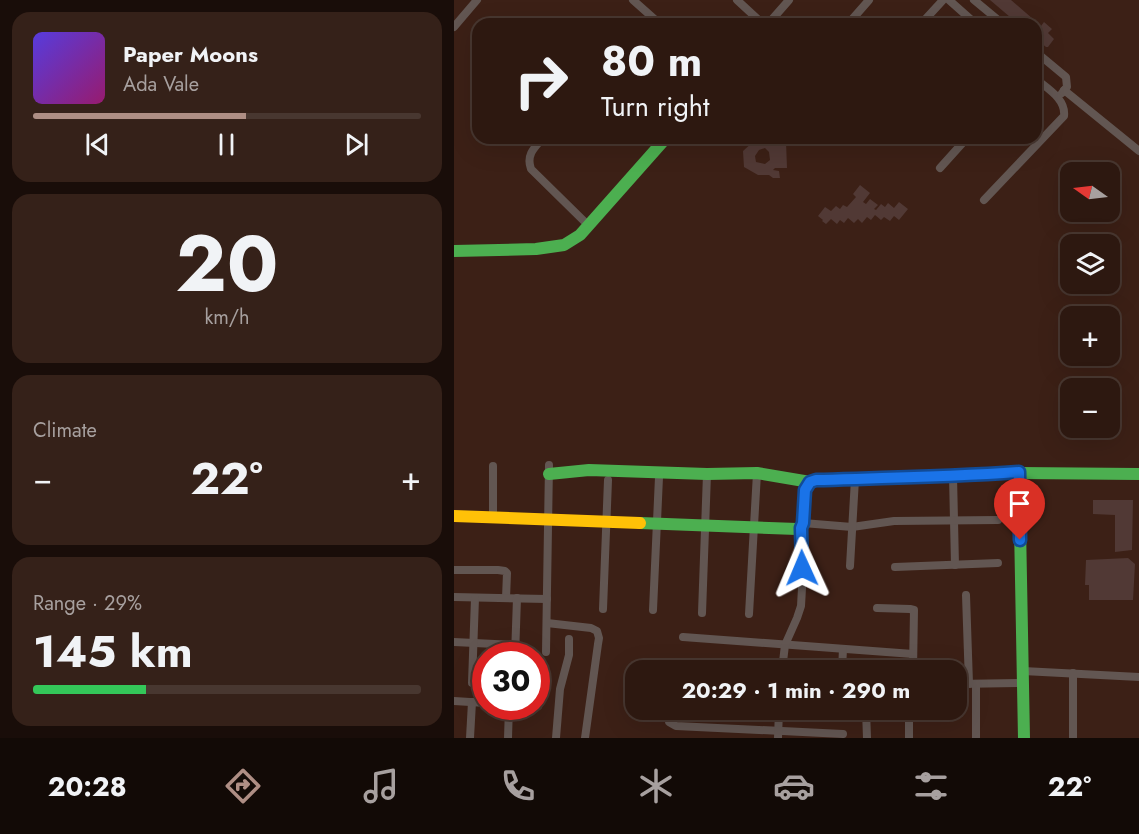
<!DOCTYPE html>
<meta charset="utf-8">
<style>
:root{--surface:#2d1810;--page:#352119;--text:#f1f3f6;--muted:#a7a09f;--line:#483730;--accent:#ae8e84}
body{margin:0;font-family:Jost,sans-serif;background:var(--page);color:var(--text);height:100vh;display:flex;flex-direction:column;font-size:22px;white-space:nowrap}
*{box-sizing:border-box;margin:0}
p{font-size:20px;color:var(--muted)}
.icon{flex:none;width:33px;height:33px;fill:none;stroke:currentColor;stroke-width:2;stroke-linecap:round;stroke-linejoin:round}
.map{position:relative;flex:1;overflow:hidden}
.side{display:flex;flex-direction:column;gap:12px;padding:12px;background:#190d09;width:454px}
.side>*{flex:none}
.banner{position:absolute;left:18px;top:18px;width:570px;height:126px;border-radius:18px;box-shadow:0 6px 24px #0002,0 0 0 2px var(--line);background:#2d1810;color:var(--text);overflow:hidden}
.needle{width:39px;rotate:284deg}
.buttons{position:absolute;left:606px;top:162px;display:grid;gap:12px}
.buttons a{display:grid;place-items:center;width:60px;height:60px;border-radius:12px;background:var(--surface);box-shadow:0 6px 24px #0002,0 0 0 2px var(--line);font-size:30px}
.speed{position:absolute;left:18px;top:642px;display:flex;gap:12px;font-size:30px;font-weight:700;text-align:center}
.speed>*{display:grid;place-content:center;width:78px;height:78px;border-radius:50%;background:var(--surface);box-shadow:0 6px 24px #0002,0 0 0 2px var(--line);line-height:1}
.speed .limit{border:9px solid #d22;background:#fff;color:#111}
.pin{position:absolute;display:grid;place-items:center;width:51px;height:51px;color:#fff;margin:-62px -26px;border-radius:50% 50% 50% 0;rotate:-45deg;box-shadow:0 0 6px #0007}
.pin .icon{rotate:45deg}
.me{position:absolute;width:66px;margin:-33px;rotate:359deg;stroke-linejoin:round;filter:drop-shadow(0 0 4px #0008)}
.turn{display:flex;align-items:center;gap:21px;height:126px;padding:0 30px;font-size:27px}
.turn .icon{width:78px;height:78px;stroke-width:2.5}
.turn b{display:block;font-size:42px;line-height:51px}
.big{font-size:45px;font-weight:700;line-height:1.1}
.side .card{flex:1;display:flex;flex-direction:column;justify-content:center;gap:9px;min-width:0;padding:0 21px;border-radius:18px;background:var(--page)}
.side .dial{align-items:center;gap:0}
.dial b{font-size:78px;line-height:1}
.song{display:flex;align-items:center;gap:18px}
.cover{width:72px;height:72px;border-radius:9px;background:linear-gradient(135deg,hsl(250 70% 55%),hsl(320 70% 35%))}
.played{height:6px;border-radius:3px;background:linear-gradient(90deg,var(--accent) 55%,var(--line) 55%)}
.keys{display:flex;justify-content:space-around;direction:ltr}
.heat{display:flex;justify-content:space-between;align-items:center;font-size:33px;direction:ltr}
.charge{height:9px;border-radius:4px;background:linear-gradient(90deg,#34c759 29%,var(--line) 0)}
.trip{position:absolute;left:171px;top:660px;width:342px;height:60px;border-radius:18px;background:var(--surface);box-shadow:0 6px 24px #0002,0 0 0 2px var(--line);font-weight:700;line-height:60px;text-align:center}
.dock{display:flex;height:96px;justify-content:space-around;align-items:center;background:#120a06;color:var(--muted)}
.dock .icon{width:42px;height:42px}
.dock .selected{color:var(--accent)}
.dock b{font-size:27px;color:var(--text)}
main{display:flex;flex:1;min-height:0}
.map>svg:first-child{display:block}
</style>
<main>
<section class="side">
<div class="card">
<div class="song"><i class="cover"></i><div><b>Paper Moons</b><p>Ada Vale</p></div></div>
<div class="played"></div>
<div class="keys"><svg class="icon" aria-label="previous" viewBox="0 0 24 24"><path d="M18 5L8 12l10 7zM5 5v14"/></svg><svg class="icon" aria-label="pause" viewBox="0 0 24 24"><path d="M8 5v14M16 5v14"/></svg><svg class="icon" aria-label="next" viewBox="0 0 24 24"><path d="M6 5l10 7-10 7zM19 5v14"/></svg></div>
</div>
<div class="card dial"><b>20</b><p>km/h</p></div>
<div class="card"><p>Climate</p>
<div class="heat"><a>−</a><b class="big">22°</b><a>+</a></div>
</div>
<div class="card"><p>Range · 29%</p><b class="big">145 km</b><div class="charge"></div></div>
</section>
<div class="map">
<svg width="685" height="738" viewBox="0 0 685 738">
<rect width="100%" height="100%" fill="#3c2016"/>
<g fill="#513935" fill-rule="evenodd">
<polygon points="536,0 557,0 587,26 590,22 598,29 594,33 600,39 594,47 592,47 587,43 586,44 582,40 582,24 555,24 552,21 556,17"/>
<path d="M300,138H314L318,141H332L333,168H321L319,170L325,171L326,178H319L315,175H304L290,167L289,151L300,141ZM311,148L315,152L316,160L311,164L302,162L301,156L305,150Z"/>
<polygon points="406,185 416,193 409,202 412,204 416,199 424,205 420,209 422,210 427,204 431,207 434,203 440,208 445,202 454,209 445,220 440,216 436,221 430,217 427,220 421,215 417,220 413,217 408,223 404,219 400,223 394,218 390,223 386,220 383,224 377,219 372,224 368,221 369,220 364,216 371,207 377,211 382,206 386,209 389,205 393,207 402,197 399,194"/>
<polygon points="639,500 679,500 678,550 661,552 661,515 639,514"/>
<polygon points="674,558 681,564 679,600 635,600 635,585 631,585 632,560"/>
</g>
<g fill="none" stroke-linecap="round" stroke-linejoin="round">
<g stroke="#625652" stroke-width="8">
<polyline points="179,0 206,24"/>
<polyline points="283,0 309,24"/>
<polyline points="495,0 522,24"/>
<polyline points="520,0 549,24"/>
<polyline points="314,24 335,0"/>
<polyline points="394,24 415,0"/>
<polyline points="467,24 489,0"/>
<polyline points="0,27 23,0"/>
<polyline points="582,52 612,77 613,87 608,93"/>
<polyline points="610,90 685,151"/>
<path d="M89,138C80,148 72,155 77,169L135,226"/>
<polyline points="486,168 513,138"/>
<path d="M530,200L610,116C612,99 594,89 582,79"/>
<polyline points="39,466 39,517"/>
<polyline points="499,476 501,565"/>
<polyline points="349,523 398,527 440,521 544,520"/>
<polyline points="396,566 401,479"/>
<polyline points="441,567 544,563"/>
<polyline points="0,570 44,570 51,571 53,573 52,598"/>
<polyline points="512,595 515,684"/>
<polyline points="0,597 93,599"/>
<polyline points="423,608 456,609 460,610 459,670"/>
<polyline points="149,609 154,480"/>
<polyline points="199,610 205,477"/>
<polyline points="248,613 253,474"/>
<polyline points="295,614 303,473"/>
<polyline points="93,623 137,628 143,631 145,638 144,644 131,738"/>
<polyline points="229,637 459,654"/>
<polyline points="0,642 61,645"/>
<polyline points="92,652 95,465"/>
<polyline points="61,656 63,598"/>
<polyline points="328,670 331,645 343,618 347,606 348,588 347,528"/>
<polyline points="388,670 389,649"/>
<polyline points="569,671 685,677"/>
<polyline points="18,683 21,598"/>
<polyline points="502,684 569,683"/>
<polyline points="0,701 32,703"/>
<polyline points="82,706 84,706"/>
<polyline points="216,710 215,722 222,726 389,734"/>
<polyline points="412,710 413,738"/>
<polyline points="455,710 455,738"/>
<polyline points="16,738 18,702"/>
<polyline points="54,738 55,706"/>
<polyline points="102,738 106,689 115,655 115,639"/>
<polyline points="324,738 325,710"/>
<polyline points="522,738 522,684"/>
<polyline points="619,738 619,673"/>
</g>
<g stroke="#4caf50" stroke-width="12">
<polyline points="0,251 82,249 110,245 126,235 212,138"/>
<polyline points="565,473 570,738"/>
<polyline points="95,474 135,470 253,474 303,473 356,482"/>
<path d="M186,523L343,529L347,528L349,523C350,509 346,485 362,480L565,473L685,474"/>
</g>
<polyline stroke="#ffc107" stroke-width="12" points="0,516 186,523"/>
</g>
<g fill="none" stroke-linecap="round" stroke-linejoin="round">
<g stroke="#114b97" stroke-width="15">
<path id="route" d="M348,568L347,528L349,523L351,490L356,482L362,480C430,478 497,477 565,472L566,540"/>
</g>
<use href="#route" stroke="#1a73e8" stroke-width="10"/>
</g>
</svg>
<div class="buttons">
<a><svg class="needle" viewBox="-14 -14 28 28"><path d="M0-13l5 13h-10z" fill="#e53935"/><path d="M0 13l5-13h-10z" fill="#a7a09f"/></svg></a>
<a><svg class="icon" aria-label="layers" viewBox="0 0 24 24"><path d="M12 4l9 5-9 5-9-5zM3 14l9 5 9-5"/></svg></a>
<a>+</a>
<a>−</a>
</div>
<div class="speed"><div class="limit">30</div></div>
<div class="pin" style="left:566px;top:540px;background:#d93025"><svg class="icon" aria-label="arrive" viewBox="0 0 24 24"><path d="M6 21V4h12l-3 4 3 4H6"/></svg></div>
<svg class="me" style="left:348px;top:568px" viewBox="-20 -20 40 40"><path d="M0-17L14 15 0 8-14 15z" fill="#1a73e8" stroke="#fff" stroke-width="4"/></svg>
<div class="trip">20:29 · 1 min · 290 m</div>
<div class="banner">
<div class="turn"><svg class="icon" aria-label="right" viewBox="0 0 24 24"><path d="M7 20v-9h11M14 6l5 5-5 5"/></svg><div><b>80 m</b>Turn right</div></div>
</div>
</div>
</main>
<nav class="dock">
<b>20:28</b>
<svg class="icon selected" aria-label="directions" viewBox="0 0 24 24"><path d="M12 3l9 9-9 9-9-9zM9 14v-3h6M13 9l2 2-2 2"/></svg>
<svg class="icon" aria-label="music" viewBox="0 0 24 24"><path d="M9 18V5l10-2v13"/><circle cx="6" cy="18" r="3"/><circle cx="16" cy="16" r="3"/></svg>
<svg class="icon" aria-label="phone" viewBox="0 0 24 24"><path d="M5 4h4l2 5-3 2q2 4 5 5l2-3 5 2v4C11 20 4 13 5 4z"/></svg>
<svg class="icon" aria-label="climate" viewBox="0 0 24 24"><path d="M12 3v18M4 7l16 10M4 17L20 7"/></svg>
<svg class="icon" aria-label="car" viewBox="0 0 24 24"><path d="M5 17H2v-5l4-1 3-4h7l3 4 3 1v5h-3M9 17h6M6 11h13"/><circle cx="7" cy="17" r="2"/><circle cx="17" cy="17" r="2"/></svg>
<svg class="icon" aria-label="filters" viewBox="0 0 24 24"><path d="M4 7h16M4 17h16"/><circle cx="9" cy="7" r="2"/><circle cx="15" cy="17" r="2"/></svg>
<b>22°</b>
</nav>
